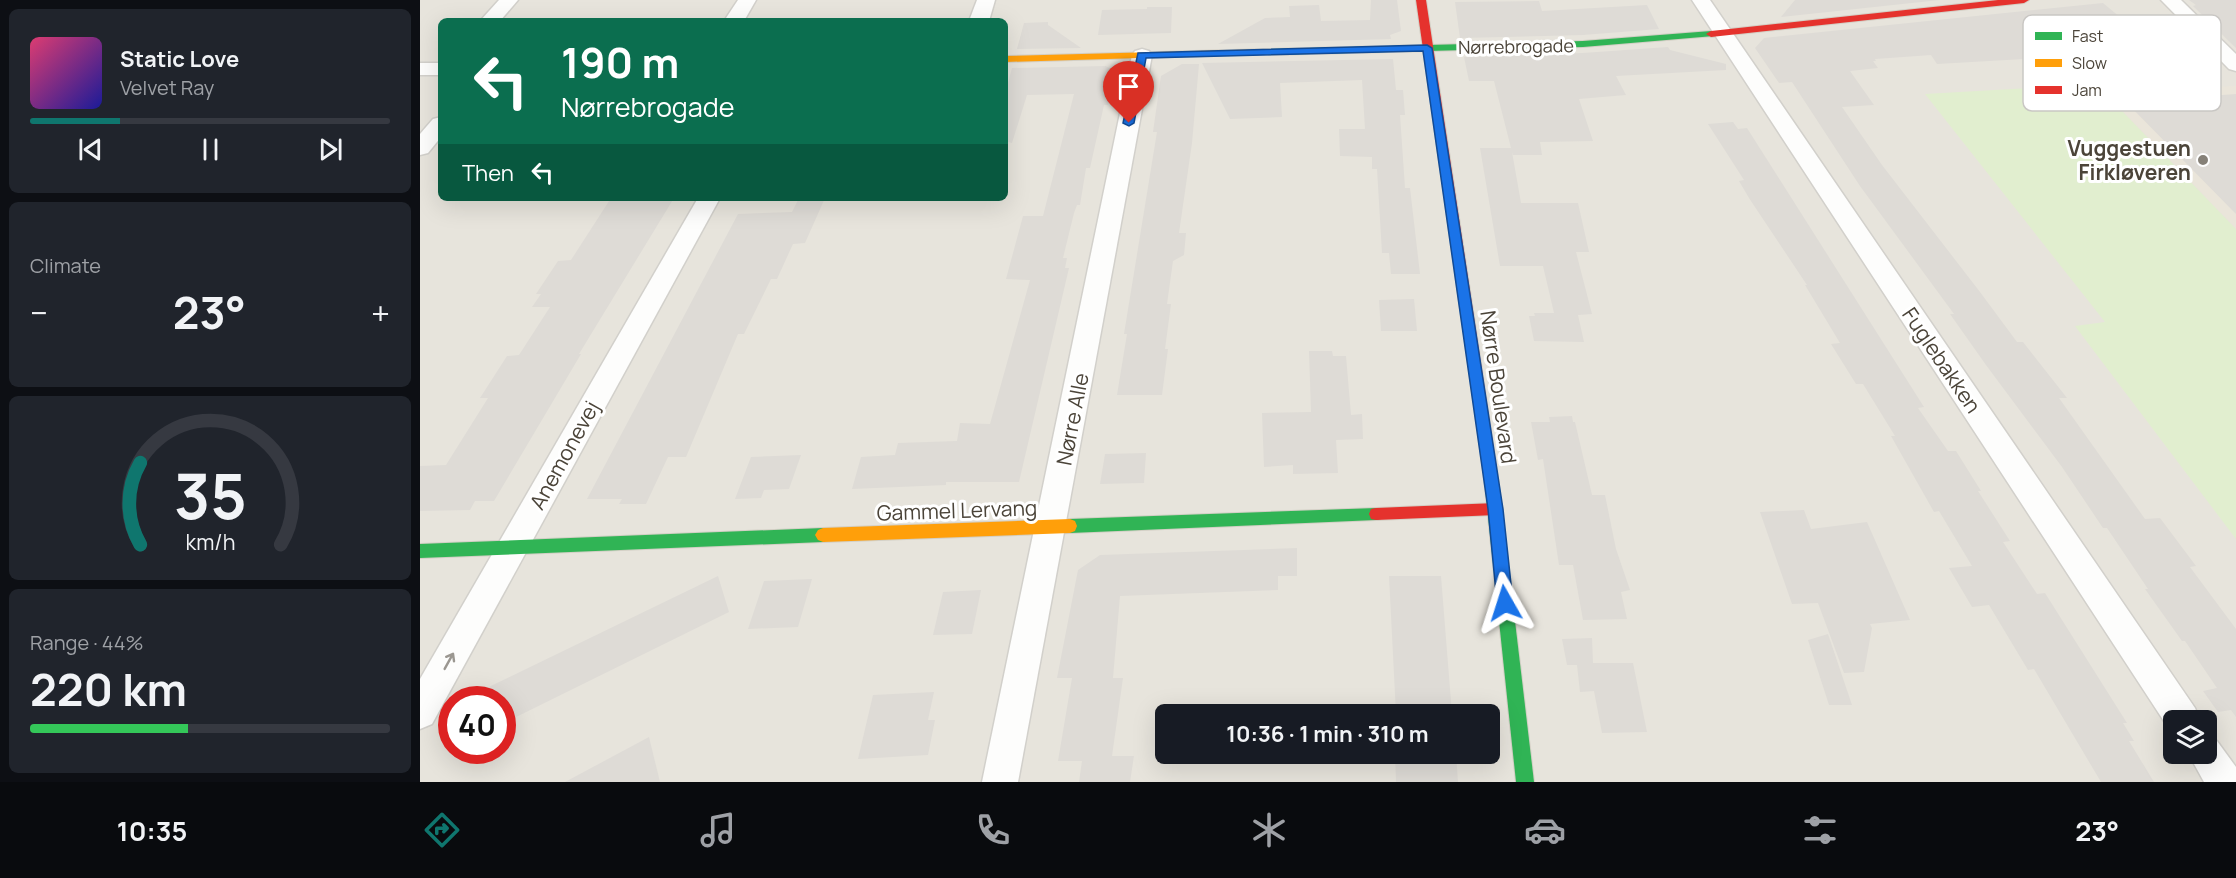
<!DOCTYPE html>
<meta charset="utf-8">
<style>
:root{--surface:#171b24;--page:#20242c;--text:#f1f3f6;--muted:#9ea1a6;--line:#363941;--accent:#0f766e}
body{margin:0;font-family:Manrope,sans-serif;background:var(--page);color:var(--text);height:100vh;display:flex;flex-direction:column;font-size:22px;white-space:nowrap}
*{box-sizing:border-box;margin:0}
p{font-size:20px;color:var(--muted)}
.icon{flex:none;width:33px;height:33px;fill:none;stroke:currentColor;stroke-width:2;stroke-linecap:round;stroke-linejoin:round}
.map{position:relative;flex:1;overflow:hidden}
.side{display:flex;flex-direction:column;gap:9px;padding:9px;background:#0d0f14;width:420px}
.side>*{flex:none}
.hud{position:absolute;left:18px;top:18px;width:570px;height:183px;border-radius:9px;box-shadow:0 6px 24px #0002;background:#0b6e4f;color:#fff;overflow:hidden}
.fabs{position:absolute;left:1743px;top:710px;display:grid;gap:12px}
.fabs a{display:grid;place-items:center;width:54px;height:54px;border-radius:9px;background:var(--surface);box-shadow:0 6px 24px #0002;font-size:30px}
.speed{position:absolute;left:18px;top:686px;display:flex;gap:12px;font-size:30px;font-weight:700;text-align:center}
.speed>*{display:grid;place-content:center;width:78px;height:78px;border-radius:50%;background:var(--surface);box-shadow:0 6px 24px #0002;line-height:1}
.speed .limit{border:9px solid #d22;background:#fff;color:#111}
.pin{position:absolute;display:grid;place-items:center;width:51px;height:51px;color:#fff;margin:-62px -26px;border-radius:50% 50% 50% 0;rotate:-45deg;box-shadow:0 0 6px #0007}
.pin .icon{rotate:45deg}
.me{position:absolute;width:66px;margin:-33px;rotate:354deg;stroke-linejoin:round;filter:drop-shadow(0 0 4px #0008)}
.turn{display:flex;align-items:center;gap:21px;height:126px;padding:0 24px;font-size:27px}
.turn .icon{width:78px;height:78px;stroke-width:2.5}
.turn b{display:block;font-size:42px;line-height:51px}
.then{display:flex;align-items:center;height:57px;padding:0 24px;background:#0003;gap:12px;font-size:22px}
.big{font-size:45px;font-weight:700;line-height:1.1}
.side .widget{flex:1;display:flex;flex-direction:column;justify-content:center;gap:9px;min-width:0;padding:0 21px;border-radius:9px;background:var(--page)}
.side .dial{align-items:center;gap:0}
.dial svg{height:156px;overflow:visible;fill:none;stroke:var(--line);stroke-width:7;stroke-linecap:round;text-anchor:middle}
.dial text{fill:var(--text);stroke:none}
.song{display:flex;align-items:center;gap:18px}
.cover{width:72px;height:72px;border-radius:9px;background:linear-gradient(135deg,hsl(340 70% 55%),hsl(240 70% 35%))}
.played{height:6px;border-radius:3px;background:linear-gradient(90deg,var(--accent) 25%,var(--line) 25%)}
.keys{display:flex;justify-content:space-around;direction:ltr}
.heat{display:flex;justify-content:space-between;align-items:center;font-size:33px;direction:ltr}
.charge{height:9px;border-radius:4px;background:linear-gradient(90deg,#34c759 44%,var(--line) 0)}
.trip{position:absolute;left:735px;top:704px;width:345px;height:60px;border-radius:9px;background:var(--surface);box-shadow:0 6px 24px #0002;font-weight:700;line-height:60px;text-align:center}
.tabs{display:flex;height:96px;justify-content:space-around;align-items:center;background:#090b0e;color:var(--muted)}
.tabs .icon{width:42px;height:42px}
.tabs .on{color:var(--accent)}
.tabs b{font-size:27px;color:var(--text)}
main{display:flex;flex:1;min-height:0}
.map>svg:first-child{display:block}
</style>
<main>
<section class="side">
<div class="widget">
<div class="song"><i class="cover"></i><div><b>Static Love</b><p>Velvet Ray</p></div></div>
<div class="played"></div>
<div class="keys"><svg class="icon" aria-label="previous" viewBox="0 0 24 24"><path d="M18 5L8 12l10 7zM5 5v14"/></svg><svg class="icon" aria-label="pause" viewBox="0 0 24 24"><path d="M8 5v14M16 5v14"/></svg><svg class="icon" aria-label="next" viewBox="0 0 24 24"><path d="M6 5l10 7-10 7zM19 5v14"/></svg></div>
</div>
<div class="widget"><p>Climate</p>
<div class="heat"><a>−</a><b class="big">23°</b><a>+</a></div>
</div>
<div class="widget dial"><svg viewBox="0 0 100 80">
<path d="M14 69A42 42 0 1 1 86 69"/>
<path d="M14 69A42 42 0 0 1 14 27" stroke="#0f766e"/>
<text x="50" y="56" font-size="32" font-weight="700">35</text>
<text x="50" y="72" font-size="11">km/h</text>
</svg></div>
<div class="widget"><p>Range · 44%</p><b class="big">220 km</b><div class="charge"></div></div>
</section>
<div class="map">
<svg width="1816" height="782" viewBox="0 0 1816 782">
<rect width="100%" height="100%" fill="#f4f2ee"/>
<path fill="#e7e4dc" fill-rule="evenodd" d="M0,0H1816V782H0ZM21,21H585V198H21ZM32,699H82V750H32ZM746,714H1070V753H746ZM1754,720H1786V753H1754Z"/>
<polygon fill="#eae5da" points="1712,81 1721,90 1816,86 1816,229 1676,84"/>
<polygon fill="#e1eecf" points="1676,84 1816,229 1816,539 1655,326 1685,322 1505,94"/>
<g fill="#dedbd6">
<polygon points="951,0 977,0 981,31 970,35 971,39 798,44 845,18 870,17 869,6 899,5 901,21 950,20"/>
<polygon points="1375,0 1520,0 1361,17"/>
<polygon points="1769,0 1816,0 1816,48 1773,6 1776,5"/>
<polygon points="1119,1 1122,11 1227,5 1239,29 1163,35 1040,38 1035,2"/>
<polygon points="1683,3 1718,32 1689,35 1694,39 1633,47 1657,71 1619,74 1604,59 1517,64 1511,55 1455,59 1456,61 1453,61 1458,68 1430,71 1454,105 1422,107 1462,165 1560,292 1597,342 1603,342 1647,398 1639,398 1725,519 1740,518 1776,566 1770,567 1816,629 1816,717 1811,710 1798,712 1783,691 1797,688 1765,641 1762,641 1725,589 1728,589 1687,528 1683,528 1642,467 1566,365 1530,314 1534,314 1440,186 1372,82 1359,83 1335,48 1344,38"/>
<polygon points="727,7 752,7 751,33 678,35 682,10 727,9"/>
<polygon points="628,22 628,25 661,48 597,49 604,23"/>
<polygon points="1248,47 1250,50 1306,64 1306,70 1196,76 1206,95 1159,99 1173,141 1120,142 1122,155 1093,155 1092,152 1101,203 1158,203 1169,252 1156,252 1172,314 1158,315 1164,342 1114,341 1109,316 1115,316 1114,313 1134,313 1123,266 1080,266 1060,148 1091,148 1074,81 1049,81 1044,57 1163,53"/>
<polygon points="973,59 976,90 983,90 985,115 980,115 985,188 990,188 1000,274 971,274 969,253 962,253 957,169 952,169 952,157 920,156 919,129 945,129 942,80 860,83 862,117 810,119 782,63"/>
<polygon points="762,64 779,64 772,143 759,233 766,233 764,255 753,261 747,304 751,304 745,349 748,349 742,395 697,395 707,334 704,334 737,132 733,132 741,76"/>
<polygon points="686,66 694,71 688,105 684,105 670,168 666,168 660,205 657,205 654,213 643,258 647,258 645,268 649,268 599,482 526,482 526,485 432,489 441,457 475,455 478,443 537,441 540,423 570,424 610,280 586,279 603,216 623,216 654,94 607,95 592,143 585,141 585,94 592,68"/>
<polygon points="1816,94 1816,214 1706,102"/>
<polygon points="1313,122 1318,129 1327,128 1504,407 1498,408 1528,451 1536,451 1561,491 1558,491 1590,541 1583,542 1617,594 1625,593 1707,723 1703,723 1714,741 1709,741 1734,782 1681,782 1614,669 1608,670 1569,605 1552,607 1529,568 1552,566 1519,511 1514,512 1471,436 1475,436 1443,384 1436,384 1411,344 1420,343 1385,285 1387,285 1329,198 1319,181 1324,180 1288,124"/>
<polygon points="191,198 254,198 159,354 161,354 74,501 55,501 50,510 0,511 0,466 26,465 68,398 60,398 87,356 99,355 130,307 112,307 121,294 116,294 138,261 151,260"/>
<polygon points="379,198 405,198 385,243 373,244 357,279 351,279 324,334 318,334 266,457 248,457 226,504 199,504 202,499 167,499 318,214 372,212"/>
<polygon points="994,299 997,331 961,331 959,300"/>
<polygon points="889,351 912,351 913,356 926,356 931,415 942,414 943,439 916,440 918,473 873,474 873,465 844,467 842,413 891,412"/>
<polygon points="1152,416 1153,422 1155,422 1172,495 1185,495 1196,549 1210,590 1201,592 1207,619 1163,620 1153,565 1139,565 1123,459 1118,460 1111,422 1130,422 1129,417"/>
<polygon points="726,453 724,483 680,484 685,454"/>
<polygon points="381,455 369,489 344,490 341,498 315,499 331,457"/>
<polygon points="1384,510 1391,529 1447,522 1490,620 1450,624 1452,628 1444,672 1424,673 1398,603 1372,604 1340,512"/>
<polygon points="877,548 877,576 858,576 858,590 700,596 693,678 703,678 692,756 714,756 710,782 659,782 662,761 638,761 652,678 637,678 658,570 680,555"/>
<polygon points="298,576 309,612 82,724 82,699 44,699"/>
<polygon points="969,576 1021,576 1032,714 976,714"/>
<polygon points="392,579 378,627 328,629 344,581"/>
<polygon points="561,590 552,634 513,635 523,592"/>
<polygon points="1408,634 1432,705 1409,705 1388,640"/>
<polygon points="1172,638 1173,663 1213,663 1227,732 1182,733 1174,691 1160,692 1157,665 1147,665 1142,639"/>
<polygon points="514,692 508,720 515,720 508,755 438,759 453,695"/>
<polygon points="229,737 240,782 145,782"/>
<polygon points="975,753 1036,753 1038,782 976,782"/>
</g>
<g fill="none" stroke-linecap="round" stroke-linejoin="round">
<g stroke="#d2d0cb" stroke-width="3">
<g id="street">
<polygon points="79,0 98,0 80,21 60,21"/>
<polygon points="318,0 336,0 324,21 304,21"/>
<polygon points="557,0 575,0 569,21 549,21"/>
<polygon points="1272,0 1290,0 1775,708 1780,720 1754,720 1754,733 1751,732"/>
<polygon points="1741,0 1761,0 1816,54 1816,71 1809,69"/>
<polygon points="722,49 729,51 732,55 598,782 562,782 712,55 715,51"/>
<rect x="0" y="63" width="21" height="12"/>
<polygon points="21,117 21,137 8,153 0,155 0,134 13,119"/>
<polygon points="278,198 300,198 12,724 0,729 0,679"/>
<polygon points="1786,736 1797,741 1816,767 1816,782 1784,782 1768,753 1786,753"/>
</g>
</g>
<g stroke="#d3cfc5" stroke-width="2">
<g id="fast">
<polygon points="1291,31 1294,32 1294,36 1163,47 849,55 844,52 849,49 1163,41"/>
<polygon points="1070,463 1075,465 1077,469 1114,782 1096,782 1063,469 1065,465"/>
<polygon points="956,508 961,509 963,514 961,519 956,520 650,533 645,531 643,526 645,521 650,519"/>
<polygon points="403,528 408,530 411,535 408,540 403,542 0,558 0,544"/>
</g>
</g>
<g stroke="#d3cfc5" stroke-width="2">
<g id="slow">
<polygon points="849,49 854,52 852,54 585,62 585,56"/>
<polygon points="650,519 655,521 657,526 655,531 650,533 403,542 398,540 395,535 398,530 403,528"/>
</g>
</g>
<g stroke="#d3cfc5" stroke-width="2">
<g id="jam">
<polygon points="996,0 1006,0 1077,469 1075,473 1070,475 1065,473 1063,469"/>
<polygon points="1578,0 1609,0 1604,3 1291,37 1286,34 1291,31"/>
<polygon points="1076,503 1081,505 1083,509 1081,513 1076,515 956,520 951,519 949,514 951,509 956,508"/>
</g>
</g>
<use href="#street" fill="#fdfdfc" fill-rule="evenodd"/>
<use href="#fast" fill="#30b455" fill-rule="evenodd"/>
<use href="#slow" fill="#ff9f0a" fill-rule="evenodd"/>
<use href="#jam" fill="#e5322d" fill-rule="evenodd"/>
</g>
<defs><path id="oneway-shaft" d="M-6 0H5M1.5-3L5.5 0L1.5 3" fill="none" stroke-width="1.6" stroke-linecap="round" stroke-linejoin="round" transform="scale(1.5)"/></defs>
<use stroke="#9b9791" href="#oneway-shaft" transform="translate(29 661) rotate(-61)"/>
<polygon fill="#1a73e8" stroke="#114b97" stroke-width="1.5" points="1007,45 1012,48 1083,509 1093,603 1091,608 1085,610 1080,608 1077,603 1068,509 1003,51 726,58 714,123 709,126 703,123 718,53"/>
<circle fill="#868178" stroke="#fff" stroke-width="2" cx="1783" cy="160" r="6"/>
<g text-anchor="middle" dominant-baseline="central" stroke-width="6" stroke-linejoin="round" paint-order="stroke">
<g font-size="18" fill="#4b4439" stroke="#fff">
<text transform="translate(1096 46) rotate(-1)">Nørrebrogade</text>
</g>
<g font-size="21" font-weight="bold" fill="#4b4439" stroke="#fff" text-anchor="end">
<text x="1771" y="148">Vuggestuen<tspan x="1771" dy="24">Firkløveren</tspan></text>
</g>
<g font-size="21" fill="#4b4439" stroke="#fff">
<text transform="translate(1522 360) rotate(56)">Fuglebakken</text>
<text transform="translate(1079 387) rotate(82)">Nørre Boulevard</text>
<text transform="translate(652 419) rotate(-79)">Nørre Alle</text>
<text transform="translate(144 455) rotate(-61)">Anemonevej</text>
<text transform="translate(537 510) rotate(-2)">Gammel Lervang</text>
</g>
</g>
<rect x="1603" y="15" width="198" height="96" rx="9" fill="#fff" stroke="#c9c7c4" stroke-width="1.5"/>
<rect x="1615" y="32" width="27" height="8" fill="#30b455"/>
<rect x="1615" y="59" width="27" height="8" fill="#ff9f0a"/>
<rect x="1615" y="86" width="27" height="8" fill="#e5322d"/>
<g font-size="16" fill="#4b4439">
<text x="1652" y="42">Fast</text>
<text x="1652" y="69">Slow</text>
<text x="1652" y="96">Jam</text>
</g>
</svg>
<div class="fabs">
<a><svg class="icon" aria-label="layers" viewBox="0 0 24 24"><path d="M12 4l9 5-9 5-9-5zM3 14l9 5 9-5"/></svg></a>
</div>
<div class="speed"><div class="limit">40</div></div>
<div class="pin" style="left:709px;top:123px;background:#d93025"><svg class="icon" aria-label="arrive" viewBox="0 0 24 24"><path d="M6 21V4h12l-3 4 3 4H6"/></svg></div>
<svg class="me" style="left:1085px;top:603px" viewBox="-20 -20 40 40"><path d="M0-17L14 15 0 8-14 15z" fill="#1a73e8" stroke="#fff" stroke-width="4"/></svg>
<div class="trip">10:36 · 1 min · 310 m</div>
<div class="hud">
<div class="turn"><svg class="icon" aria-label="left" viewBox="0 0 24 24"><path d="M17 20v-9H6M10 6l-5 5 5 5"/></svg><div><b>190 m</b>Nørrebrogade</div></div>
<div class="then">Then<svg class="icon" aria-label="left" viewBox="0 0 24 24"><path d="M17 20v-9H6M10 6l-5 5 5 5"/></svg></div>
</div>
</div>
</main>
<nav class="tabs">
<b>10:35</b>
<svg class="icon on" aria-label="directions" viewBox="0 0 24 24"><path d="M12 3l9 9-9 9-9-9zM9 14v-3h6M13 9l2 2-2 2"/></svg>
<svg class="icon" aria-label="music" viewBox="0 0 24 24"><path d="M9 18V5l10-2v13"/><circle cx="6" cy="18" r="3"/><circle cx="16" cy="16" r="3"/></svg>
<svg class="icon" aria-label="phone" viewBox="0 0 24 24"><path d="M5 4h4l2 5-3 2q2 4 5 5l2-3 5 2v4C11 20 4 13 5 4z"/></svg>
<svg class="icon" aria-label="climate" viewBox="0 0 24 24"><path d="M12 3v18M4 7l16 10M4 17L20 7"/></svg>
<svg class="icon" aria-label="car" viewBox="0 0 24 24"><path d="M5 17H2v-5l4-1 3-4h7l3 4 3 1v5h-3M9 17h6M6 11h13"/><circle cx="7" cy="17" r="2"/><circle cx="17" cy="17" r="2"/></svg>
<svg class="icon" aria-label="filters" viewBox="0 0 24 24"><path d="M4 7h16M4 17h16"/><circle cx="9" cy="7" r="2"/><circle cx="15" cy="17" r="2"/></svg>
<b>23°</b>
</nav>
